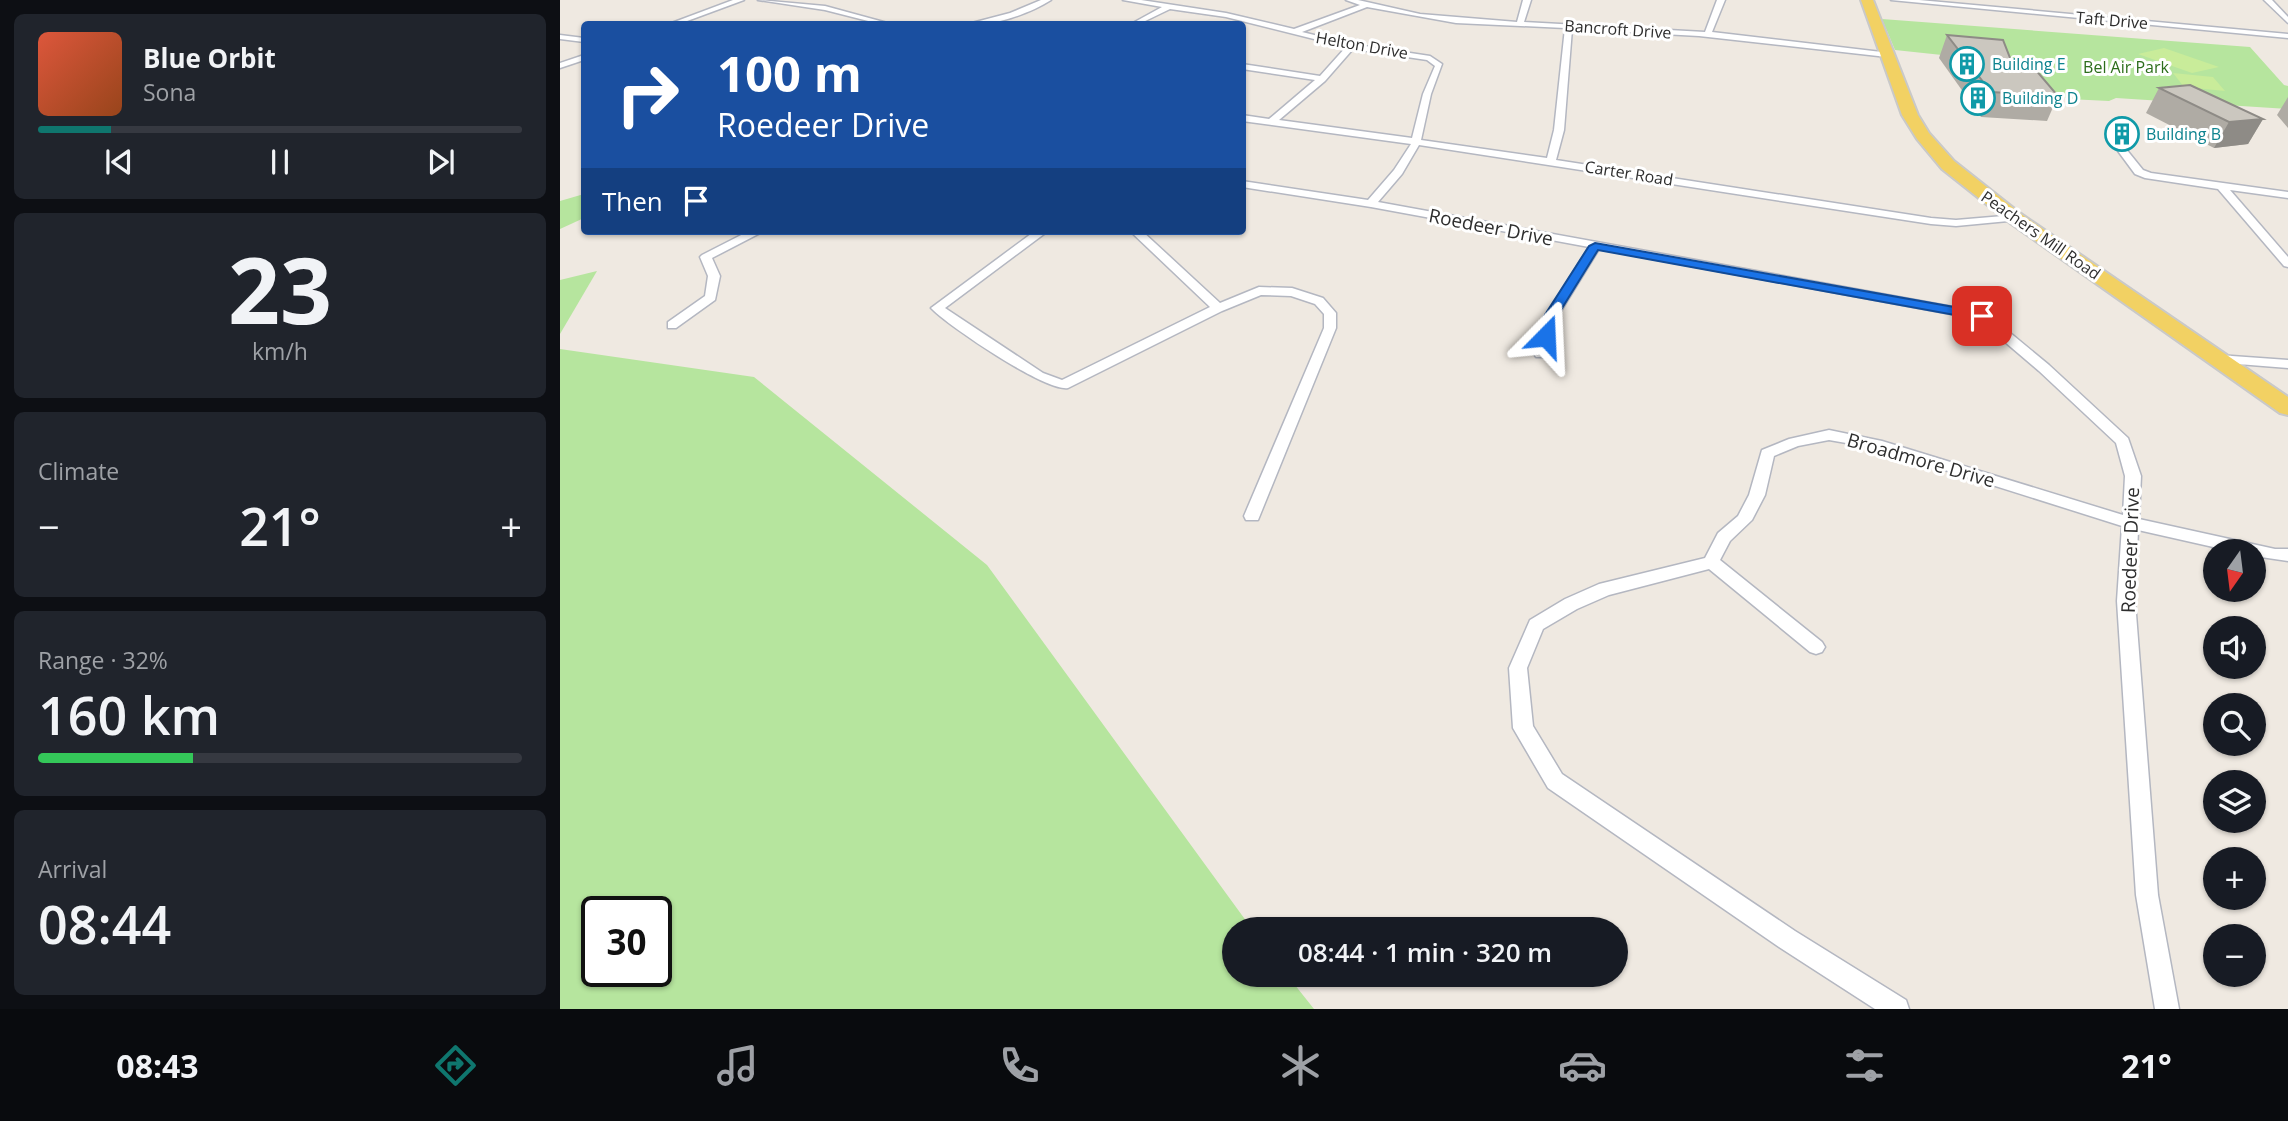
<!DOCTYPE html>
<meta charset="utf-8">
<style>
:root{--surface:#171b24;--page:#20242c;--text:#f1f3f6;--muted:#9ea1a6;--line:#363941;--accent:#0f766e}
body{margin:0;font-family:"Open Sans",sans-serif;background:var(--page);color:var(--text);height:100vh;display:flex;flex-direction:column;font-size:26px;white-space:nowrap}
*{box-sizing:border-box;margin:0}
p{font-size:23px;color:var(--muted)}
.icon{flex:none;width:38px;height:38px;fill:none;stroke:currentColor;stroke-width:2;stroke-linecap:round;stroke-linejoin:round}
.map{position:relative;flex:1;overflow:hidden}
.drawer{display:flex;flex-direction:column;gap:14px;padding:14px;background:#0d0f14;width:560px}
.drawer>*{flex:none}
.top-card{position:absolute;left:21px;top:21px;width:665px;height:214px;border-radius:7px;box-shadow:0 2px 5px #0004;background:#1a4fa0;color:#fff;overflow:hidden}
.needle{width:46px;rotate:194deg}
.controls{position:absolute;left:1643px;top:539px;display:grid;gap:14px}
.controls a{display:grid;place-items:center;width:63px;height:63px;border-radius:50%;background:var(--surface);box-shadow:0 2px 5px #0004;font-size:35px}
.speed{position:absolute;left:21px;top:896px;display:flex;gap:14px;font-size:35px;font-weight:700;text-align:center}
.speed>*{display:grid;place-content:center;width:91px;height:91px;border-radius:50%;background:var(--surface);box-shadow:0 2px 5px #0004;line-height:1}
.speed .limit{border:4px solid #111;border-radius:10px;background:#fff;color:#111}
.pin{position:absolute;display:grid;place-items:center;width:60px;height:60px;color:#fff;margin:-30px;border-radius:14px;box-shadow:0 4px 10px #0006}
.me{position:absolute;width:77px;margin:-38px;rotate:21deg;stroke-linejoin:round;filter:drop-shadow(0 0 5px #0008)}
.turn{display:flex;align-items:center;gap:24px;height:147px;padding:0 21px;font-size:32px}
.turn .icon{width:91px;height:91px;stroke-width:2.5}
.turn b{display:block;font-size:49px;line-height:60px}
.then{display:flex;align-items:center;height:66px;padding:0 21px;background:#0003;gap:14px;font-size:26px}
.big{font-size:52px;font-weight:600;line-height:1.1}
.drawer .widget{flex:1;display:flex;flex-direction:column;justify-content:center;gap:10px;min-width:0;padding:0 24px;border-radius:10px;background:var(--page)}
.drawer .dial{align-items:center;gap:0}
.dial b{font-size:91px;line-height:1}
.song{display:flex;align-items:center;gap:21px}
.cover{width:84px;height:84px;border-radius:10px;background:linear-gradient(135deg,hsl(10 70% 55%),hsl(20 70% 35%))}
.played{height:7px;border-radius:4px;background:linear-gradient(90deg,var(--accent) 15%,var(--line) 15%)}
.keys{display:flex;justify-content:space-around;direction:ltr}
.heat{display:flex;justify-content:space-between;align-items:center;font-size:38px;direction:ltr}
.charge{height:10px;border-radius:5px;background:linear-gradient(90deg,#34c759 32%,var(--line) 0)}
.trip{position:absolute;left:662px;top:917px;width:406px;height:70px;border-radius:35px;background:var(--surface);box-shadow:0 2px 5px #0004;font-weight:600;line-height:70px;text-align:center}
.tab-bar{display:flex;height:112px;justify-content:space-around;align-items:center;background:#090b0e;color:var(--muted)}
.tab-bar .icon{width:49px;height:49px}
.tab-bar .current{color:var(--accent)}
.tab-bar b{font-size:32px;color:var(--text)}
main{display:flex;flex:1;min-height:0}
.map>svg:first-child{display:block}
</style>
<main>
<section class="drawer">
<div class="widget">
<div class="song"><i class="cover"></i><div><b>Blue Orbit</b><p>Sona</p></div></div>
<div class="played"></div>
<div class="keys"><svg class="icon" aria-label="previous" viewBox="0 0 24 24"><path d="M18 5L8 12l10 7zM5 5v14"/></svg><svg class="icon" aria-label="pause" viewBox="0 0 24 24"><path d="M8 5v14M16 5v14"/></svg><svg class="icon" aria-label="next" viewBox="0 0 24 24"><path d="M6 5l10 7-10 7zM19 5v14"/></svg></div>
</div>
<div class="widget dial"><b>23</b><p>km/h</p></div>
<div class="widget"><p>Climate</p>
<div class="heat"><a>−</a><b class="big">21°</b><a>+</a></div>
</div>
<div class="widget"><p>Range · 32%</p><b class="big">160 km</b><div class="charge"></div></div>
<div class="widget"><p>Arrival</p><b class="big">08:44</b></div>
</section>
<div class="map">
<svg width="1728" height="1009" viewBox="0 0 1728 1009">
<rect width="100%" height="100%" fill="#efe9e1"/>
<g fill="#b6e59e" fill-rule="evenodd">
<polygon points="1322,19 1690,47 1724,85 1728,86 1728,109 1556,98 1549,101 1508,99 1494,93 1459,68 1429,60 1335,50"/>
<polygon points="24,194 24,218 0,229 0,201"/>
<polygon points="37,271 0,334 0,280"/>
<path d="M0,349L194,377L427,565L692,929H674V975H727L754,1009H0ZM37,912H96V971H37Z"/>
</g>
<g fill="#c9ec9a">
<polygon points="1604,48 1659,67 1632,73 1578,54"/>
<polygon points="1613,73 1653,77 1665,91 1624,87"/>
</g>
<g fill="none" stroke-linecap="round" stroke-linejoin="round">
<g stroke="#b4b7c1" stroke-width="3">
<g id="minor">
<polygon points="173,0 184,0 119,24 109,24"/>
<polygon points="198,0 265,6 331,24 320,24 265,10"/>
<path d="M481,0H491C469,14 434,26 408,24L450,13Z"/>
<path d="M563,0H581L666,13L734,29L800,5L786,0H798L860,14L957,22L963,0H971L964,22L1145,32L1157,0H1165L1152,32L1330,53L1327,57L1139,36L1012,29L1004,130L996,160L1371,218L1396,220L1455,215L1460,218L1459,220L1396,226L1371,224L859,145L842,174L818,202L1426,313L1489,365L1568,438L1581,476L1579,519L1715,549H1728V561L1694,556V551H1671L1578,530L1575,601L1598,895L1619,1009H1595L1576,895L1557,601L1562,526L1315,448L1269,440L1238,446L1214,456L1205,495L1192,520L1170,541L1160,560L1262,642L1265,647L1262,652L1256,654L1250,652L1149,569L1049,595L1017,609L983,629L967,668L973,726L1002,774L1235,931L1346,1000L1349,1009H1315L1219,947L988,788L953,728L949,668L970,620L1005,599L1039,584L1145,558L1158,533L1178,516L1189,495L1202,450L1229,439L1269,430L1322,441L1563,515L1565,476L1556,443L1479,371L1418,319L1039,249L996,319L988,354L986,357H976L974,354L984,319L1029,247L811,207L682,187V181L808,200L834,170L851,144L682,121V115L709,119L755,80L682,69V64L760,76L786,47L666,17L610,9L579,24H571L602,7ZM807,7L896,23L1005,28L994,130L987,158L861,140L871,94L882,64L870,56L791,44L742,32ZM793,49L867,60L875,66L863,94L852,138L719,120L765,81Z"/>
<polygon points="1331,0 1359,0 1728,34 1728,38"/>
<polygon points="1704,0 1712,0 1728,17 1728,23"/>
<polygon points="0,35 24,38 24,42 0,39"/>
<polygon points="24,55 24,60 0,68 0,63"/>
<polygon points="1560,149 1566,149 1583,170 1591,173 1728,192 1728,198 1670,190 1728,257 1728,267 1724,266 1658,189 1585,178 1575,174 1558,151"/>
<polygon points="189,231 204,231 152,258 160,276 155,300 116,328 108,328 108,322 145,296 148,276 140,257 142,255"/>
<path d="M475,231H488L385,308L483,373L502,380L650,307L570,231H582L660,303L699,287L732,288L763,298L776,313V328L698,520H686L684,516L764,328V314L755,304L731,296L701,295L662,311L508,388C486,392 388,326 371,308Z"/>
<polygon points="1658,355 1728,360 1728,368 1653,362 1653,356"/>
</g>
</g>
<g stroke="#c9c9c9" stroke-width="4">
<polygon id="primary" points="1301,0 1313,0 1358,115 1369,133 1394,161 1461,214 1728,397 1728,415 1720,413 1449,222 1382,169 1357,139 1342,115"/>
</g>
<use href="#minor" fill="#fff" fill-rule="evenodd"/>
<use href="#primary" fill="#f2d163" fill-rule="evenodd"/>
</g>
<g fill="#afaba4">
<polygon points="1387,35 1454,68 1498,96 1487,121 1421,117 1379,58"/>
<polygon points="1599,88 1703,119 1688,144 1654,148 1586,113"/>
<polygon points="1728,97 1728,128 1717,115"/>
</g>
<polygon fill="#8e8b86" points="1703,119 1688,144 1654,148 1669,122"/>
<g fill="#cbc7bf" stroke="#8e8b86" stroke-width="2">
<polygon points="1387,35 1443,40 1454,68 1475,69 1498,96 1431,92"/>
<polygon points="1630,85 1703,119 1669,122 1599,88"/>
</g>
<polygon fill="#1a73e8" stroke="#114b97" stroke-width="2" points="1035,243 1422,312 1428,316 1422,320 1038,250 996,318 990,339 981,339 979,336 983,318 1029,246"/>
<defs>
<g id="building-ring" transform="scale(1.75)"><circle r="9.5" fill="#fff" stroke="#0f9aa8" stroke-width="1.5"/><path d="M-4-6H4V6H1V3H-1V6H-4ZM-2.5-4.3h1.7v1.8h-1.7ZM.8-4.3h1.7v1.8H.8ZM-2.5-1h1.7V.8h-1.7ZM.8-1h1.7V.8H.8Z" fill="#0f9aa8"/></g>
</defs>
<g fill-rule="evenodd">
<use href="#building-ring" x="1407" y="64"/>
<use href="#building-ring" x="1418" y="98"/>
<use href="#building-ring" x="1562" y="134"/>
</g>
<g text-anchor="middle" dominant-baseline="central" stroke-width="6" stroke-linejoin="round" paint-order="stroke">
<g font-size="16" fill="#2e2e2e" stroke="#fff">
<text transform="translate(1552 20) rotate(5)">Taft Drive</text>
<text transform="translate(1058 29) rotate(4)">Bancroft Drive</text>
<text transform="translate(802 45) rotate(10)">Helton Drive</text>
<text transform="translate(1069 173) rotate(9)">Carter Road</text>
<text transform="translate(1481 235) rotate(35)">Peachers Mill Road</text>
</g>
<g font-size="16" fill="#0d838f" stroke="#fff" text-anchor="start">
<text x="1432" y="64">Building E</text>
<text x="1442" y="98">Building D</text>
<text x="1586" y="134">Building B</text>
</g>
<g font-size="16" fill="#2c6e1b" stroke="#fff">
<text x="1566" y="67">Bel Air Park</text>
</g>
<g font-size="19" fill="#2e2e2e" stroke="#fff">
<text transform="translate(931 227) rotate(11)">Roedeer Drive</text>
<text transform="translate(1361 460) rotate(16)">Broadmore Drive</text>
<text transform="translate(1570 550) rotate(-88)">Roedeer Drive</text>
</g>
</g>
</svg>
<div class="controls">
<a><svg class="needle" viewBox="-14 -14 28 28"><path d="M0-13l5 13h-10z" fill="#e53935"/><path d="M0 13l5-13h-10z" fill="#9ea1a6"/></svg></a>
<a><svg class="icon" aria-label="sound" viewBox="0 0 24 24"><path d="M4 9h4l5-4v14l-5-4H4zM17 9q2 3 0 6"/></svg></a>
<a><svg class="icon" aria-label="search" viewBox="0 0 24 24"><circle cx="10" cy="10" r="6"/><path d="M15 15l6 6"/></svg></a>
<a><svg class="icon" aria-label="layers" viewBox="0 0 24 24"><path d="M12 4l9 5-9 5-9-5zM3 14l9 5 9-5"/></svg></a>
<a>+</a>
<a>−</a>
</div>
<div class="speed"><div class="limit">30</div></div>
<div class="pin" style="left:1422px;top:316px;background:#d93025"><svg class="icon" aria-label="arrive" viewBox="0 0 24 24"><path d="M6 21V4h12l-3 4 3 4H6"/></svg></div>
<svg class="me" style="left:986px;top:336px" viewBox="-20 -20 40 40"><path d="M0-17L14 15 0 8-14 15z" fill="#1a73e8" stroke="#fff" stroke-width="4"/></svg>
<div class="trip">08:44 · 1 min · 320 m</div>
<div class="top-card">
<div class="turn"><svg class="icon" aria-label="right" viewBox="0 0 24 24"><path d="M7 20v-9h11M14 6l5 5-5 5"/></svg><div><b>100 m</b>Roedeer Drive</div></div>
<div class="then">Then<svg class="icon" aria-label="arrive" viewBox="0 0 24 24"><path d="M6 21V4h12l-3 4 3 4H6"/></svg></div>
</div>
</div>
</main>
<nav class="tab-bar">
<b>08:43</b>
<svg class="icon current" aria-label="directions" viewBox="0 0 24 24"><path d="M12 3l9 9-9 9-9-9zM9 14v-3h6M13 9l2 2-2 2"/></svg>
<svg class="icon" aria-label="music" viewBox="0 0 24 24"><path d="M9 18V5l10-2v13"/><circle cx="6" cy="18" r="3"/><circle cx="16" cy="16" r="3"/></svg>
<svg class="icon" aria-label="phone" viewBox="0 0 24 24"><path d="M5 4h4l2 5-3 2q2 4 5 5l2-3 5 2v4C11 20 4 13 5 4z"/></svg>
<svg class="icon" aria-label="climate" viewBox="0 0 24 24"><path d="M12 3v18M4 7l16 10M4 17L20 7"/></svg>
<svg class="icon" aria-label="car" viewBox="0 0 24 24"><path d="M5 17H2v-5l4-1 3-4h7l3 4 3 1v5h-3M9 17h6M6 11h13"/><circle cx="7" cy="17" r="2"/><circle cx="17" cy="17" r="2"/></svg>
<svg class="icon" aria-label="filters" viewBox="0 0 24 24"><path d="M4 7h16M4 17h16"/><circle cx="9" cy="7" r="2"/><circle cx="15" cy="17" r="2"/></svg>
<b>21°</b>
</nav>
